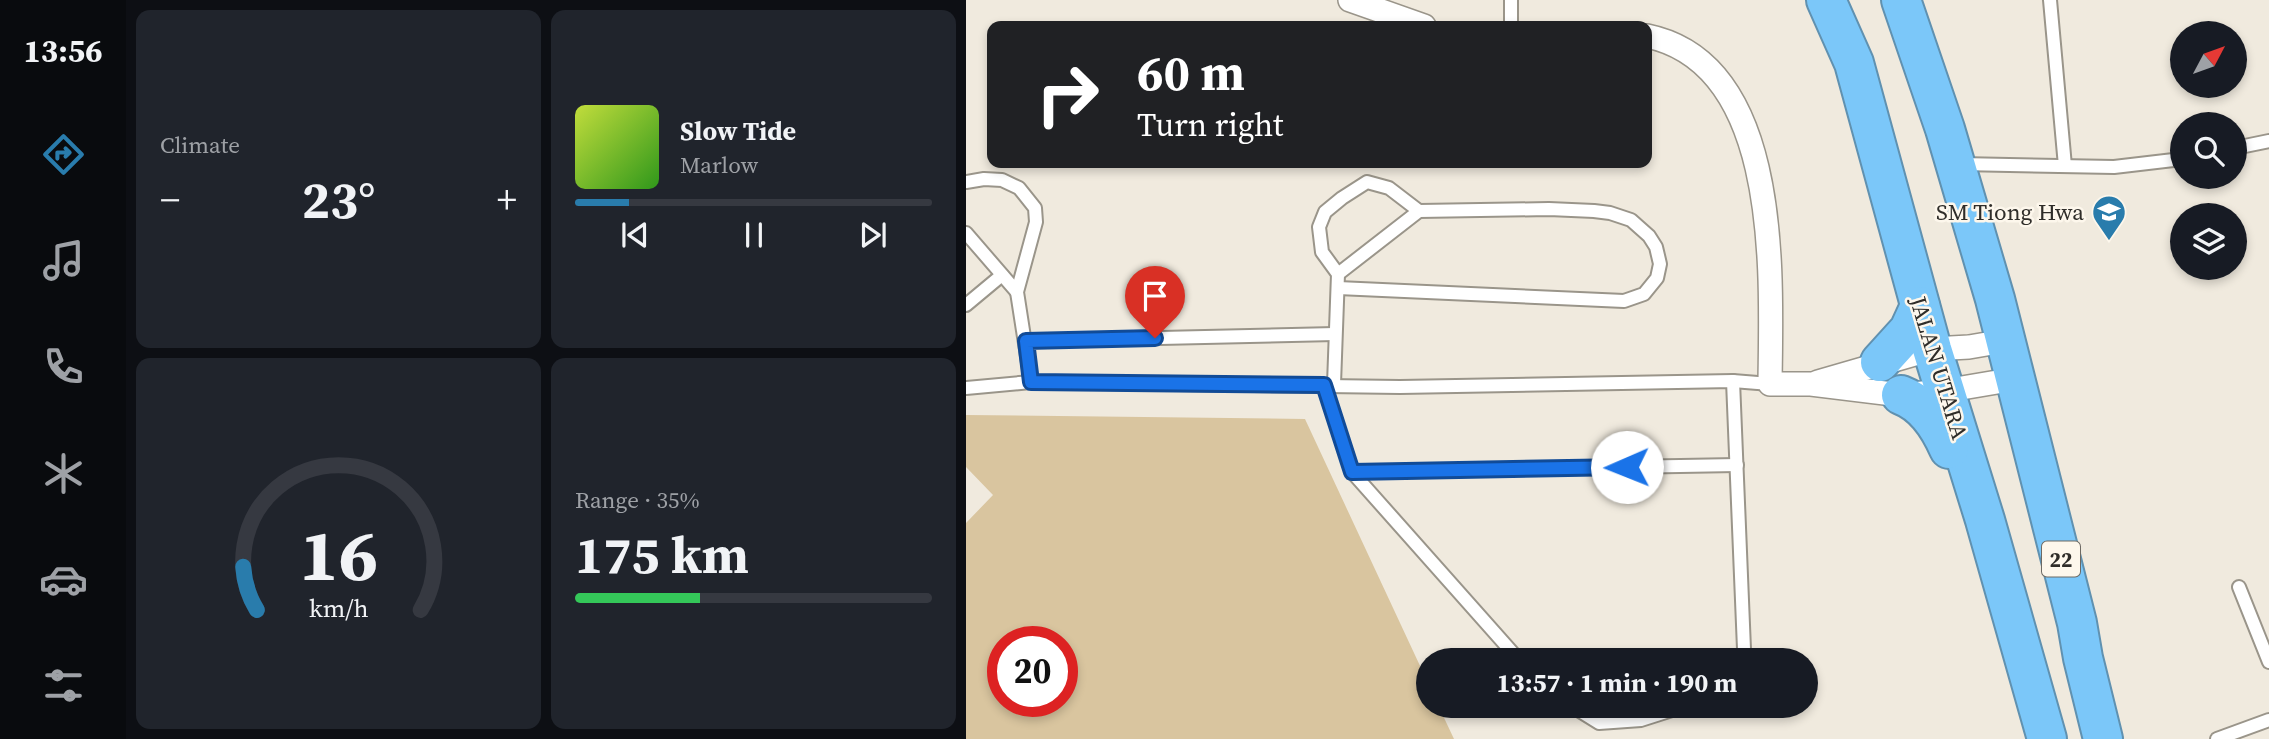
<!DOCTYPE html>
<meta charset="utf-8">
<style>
:root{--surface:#171b24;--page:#20242c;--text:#f1f3f6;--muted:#9ea1a6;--line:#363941;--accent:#297cac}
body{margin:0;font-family:"Source Serif 4",serif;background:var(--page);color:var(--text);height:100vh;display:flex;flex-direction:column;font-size:26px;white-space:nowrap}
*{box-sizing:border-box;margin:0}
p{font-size:23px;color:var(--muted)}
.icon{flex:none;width:38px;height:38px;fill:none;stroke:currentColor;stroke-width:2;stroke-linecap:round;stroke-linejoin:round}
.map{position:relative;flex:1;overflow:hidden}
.drawer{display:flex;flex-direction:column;gap:10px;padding:10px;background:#0d0f14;width:840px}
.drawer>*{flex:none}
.hud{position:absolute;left:21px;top:21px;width:665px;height:147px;border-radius:14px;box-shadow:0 4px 10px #0003;background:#202124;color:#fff;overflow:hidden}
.needle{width:46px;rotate:49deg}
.tools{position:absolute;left:1204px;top:21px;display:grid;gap:14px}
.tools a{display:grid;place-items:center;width:77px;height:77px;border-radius:50%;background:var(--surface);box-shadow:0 4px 10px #0003;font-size:35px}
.speed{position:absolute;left:21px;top:626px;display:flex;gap:14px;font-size:35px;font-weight:700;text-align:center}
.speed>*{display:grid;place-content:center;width:91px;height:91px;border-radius:50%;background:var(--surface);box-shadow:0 4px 10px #0003;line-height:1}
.speed .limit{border:10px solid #d22;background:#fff;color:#111}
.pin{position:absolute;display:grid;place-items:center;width:60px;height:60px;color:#fff;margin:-72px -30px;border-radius:50% 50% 50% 0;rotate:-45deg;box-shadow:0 0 7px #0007}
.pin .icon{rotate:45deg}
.me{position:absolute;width:77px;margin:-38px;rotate:269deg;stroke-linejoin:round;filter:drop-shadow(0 0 5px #0008)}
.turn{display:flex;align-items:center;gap:24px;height:147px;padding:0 35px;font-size:32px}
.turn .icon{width:91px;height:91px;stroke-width:2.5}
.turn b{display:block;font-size:49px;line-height:60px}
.big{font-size:52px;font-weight:700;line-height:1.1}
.drawer .tile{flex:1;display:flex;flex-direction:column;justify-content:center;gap:10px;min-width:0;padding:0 24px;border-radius:14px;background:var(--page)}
.drawer .dial{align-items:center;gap:0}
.dial svg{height:182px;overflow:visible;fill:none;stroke:var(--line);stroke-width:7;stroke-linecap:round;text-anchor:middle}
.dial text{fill:var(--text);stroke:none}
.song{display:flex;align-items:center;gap:21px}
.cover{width:84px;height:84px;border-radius:10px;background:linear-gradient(135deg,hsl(70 70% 55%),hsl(110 70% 35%))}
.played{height:7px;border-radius:4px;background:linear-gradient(90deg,var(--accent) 15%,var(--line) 15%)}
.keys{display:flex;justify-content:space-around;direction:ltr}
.heat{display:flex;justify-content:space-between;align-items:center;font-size:38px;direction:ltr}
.charge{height:10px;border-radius:5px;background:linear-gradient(90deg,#34c759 35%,var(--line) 0)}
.drawer .tiles{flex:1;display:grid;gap:10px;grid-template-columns:repeat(2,1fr)}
.trip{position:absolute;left:450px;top:648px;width:402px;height:70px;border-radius:35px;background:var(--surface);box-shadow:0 4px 10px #0003;font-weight:700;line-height:70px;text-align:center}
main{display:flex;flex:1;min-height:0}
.dock{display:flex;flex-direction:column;width:126px;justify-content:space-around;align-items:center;background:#090b0e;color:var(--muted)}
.dock .icon{width:49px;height:49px}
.dock .current{color:var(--accent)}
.dock b{font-size:32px;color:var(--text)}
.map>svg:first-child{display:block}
</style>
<main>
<nav class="dock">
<b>13:56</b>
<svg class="icon current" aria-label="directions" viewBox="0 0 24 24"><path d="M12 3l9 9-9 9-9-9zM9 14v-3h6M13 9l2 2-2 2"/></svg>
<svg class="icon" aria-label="music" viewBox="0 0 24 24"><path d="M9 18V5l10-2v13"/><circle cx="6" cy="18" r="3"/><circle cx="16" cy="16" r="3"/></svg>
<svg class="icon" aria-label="phone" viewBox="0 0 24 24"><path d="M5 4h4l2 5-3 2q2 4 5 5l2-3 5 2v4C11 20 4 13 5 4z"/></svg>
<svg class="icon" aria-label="climate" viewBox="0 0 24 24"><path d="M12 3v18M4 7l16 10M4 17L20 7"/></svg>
<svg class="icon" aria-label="car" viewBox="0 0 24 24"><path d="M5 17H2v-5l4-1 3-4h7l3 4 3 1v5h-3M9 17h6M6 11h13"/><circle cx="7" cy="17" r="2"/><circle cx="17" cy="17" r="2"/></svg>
<svg class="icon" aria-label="filters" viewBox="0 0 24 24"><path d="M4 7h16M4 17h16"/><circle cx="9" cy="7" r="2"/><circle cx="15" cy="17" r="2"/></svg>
</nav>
<section class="drawer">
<div class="tiles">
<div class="tile"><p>Climate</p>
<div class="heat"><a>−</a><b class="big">23°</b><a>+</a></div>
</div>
<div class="tile">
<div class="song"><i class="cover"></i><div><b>Slow Tide</b><p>Marlow</p></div></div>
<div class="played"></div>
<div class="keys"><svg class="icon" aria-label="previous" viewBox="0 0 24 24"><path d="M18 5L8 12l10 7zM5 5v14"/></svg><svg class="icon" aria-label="pause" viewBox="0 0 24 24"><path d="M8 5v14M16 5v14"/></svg><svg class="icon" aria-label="next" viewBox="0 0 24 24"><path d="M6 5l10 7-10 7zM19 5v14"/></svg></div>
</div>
<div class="tile dial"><svg viewBox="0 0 100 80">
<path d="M14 69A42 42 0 1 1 86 69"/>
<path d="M14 69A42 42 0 0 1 8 50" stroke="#297cac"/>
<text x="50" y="56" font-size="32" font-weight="700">16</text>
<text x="50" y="72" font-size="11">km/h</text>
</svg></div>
<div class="tile"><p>Range · 35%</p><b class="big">175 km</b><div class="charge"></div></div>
</div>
</section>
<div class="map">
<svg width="1303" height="739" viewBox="0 0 1303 739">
<rect width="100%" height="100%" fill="#f0eade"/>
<path fill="#d9c59f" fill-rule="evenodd" d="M0,415L339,419L462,683V705H472L488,739H0V523L27,495L0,467ZM37,642H96V702H37Z"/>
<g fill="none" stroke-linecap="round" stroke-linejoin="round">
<g stroke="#9a958a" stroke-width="16">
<g id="lane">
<polyline points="545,0 545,26"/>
<polyline points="1084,0 1099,166"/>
<polyline points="1269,148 1303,141"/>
<polyline points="994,164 1148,167 1216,159"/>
<polyline points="0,182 18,179 36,180 53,188 69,208 70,222 51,292 65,382 434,387 767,381 804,384"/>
<polyline points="0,233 51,292"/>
<polyline points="372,274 453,211 583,209 628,211 644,213 665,220 683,236 690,247 694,264 691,278 678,294 658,301 372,288"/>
<polyline points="0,305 36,275"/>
<polyline points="60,341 369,334"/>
<polyline points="767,381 778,649 777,660"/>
<polyline points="368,384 372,274 356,252 353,227 359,212 376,198 401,182 423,188 453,211"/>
<polyline points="358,385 386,472 553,660"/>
<polyline points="0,388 65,382"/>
<polyline points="386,472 771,465"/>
<polyline points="1273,587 1303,662"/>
<polyline points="604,705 633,723 675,720 722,705"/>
<polyline points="1251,739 1303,720"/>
</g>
</g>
<g stroke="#9a958a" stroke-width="26">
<g id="street">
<polyline points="384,0 458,26"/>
<path d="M681,36C817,64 805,278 804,384H845L935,395L978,391L1049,379"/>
<polyline points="852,382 966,349 1003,347 1038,341"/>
</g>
</g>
<g stroke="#6091b0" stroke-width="42">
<g id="highway">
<polyline points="860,0 888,63 966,349 1019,520 1081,739"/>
<polyline points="935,0 979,129 1029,299 1111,623 1117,658 1137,739"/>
<polyline points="914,362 943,330 954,306"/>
<path d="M935,395C959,404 973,426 983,449"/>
</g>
</g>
<use href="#lane" stroke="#fff" stroke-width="12"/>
<use href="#street" stroke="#fff" stroke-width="23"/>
<use href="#highway" stroke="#7bc7f9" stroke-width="38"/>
</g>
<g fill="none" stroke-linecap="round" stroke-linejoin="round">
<g stroke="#114b97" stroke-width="18">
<polyline id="route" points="189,338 60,341 65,382 358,385 386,472 661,467"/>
</g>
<use href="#route" stroke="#1a73e8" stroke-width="12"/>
</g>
<defs>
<g id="school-pin" transform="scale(1.75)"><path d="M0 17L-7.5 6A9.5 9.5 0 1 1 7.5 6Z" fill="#297cac" stroke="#fdf7ec"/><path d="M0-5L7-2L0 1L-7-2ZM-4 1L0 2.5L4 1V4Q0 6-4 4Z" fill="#fff"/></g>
</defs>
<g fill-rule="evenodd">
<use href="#school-pin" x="1143" y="212"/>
</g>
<g text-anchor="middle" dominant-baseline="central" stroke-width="5" stroke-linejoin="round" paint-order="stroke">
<rect fill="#fdf7ec" stroke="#6d6a64" stroke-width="2" x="1076" y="541.5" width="38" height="35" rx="5"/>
<g font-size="21" font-weight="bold" fill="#2f2d29">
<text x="1095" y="559">22</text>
</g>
<g font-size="23" fill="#2f2d29" stroke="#fdf7ec" text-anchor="end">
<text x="1118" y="212">SM Tiong Hwa</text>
</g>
<g font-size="23" fill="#2f2d29" stroke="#fdf7ec">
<text transform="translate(973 368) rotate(73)">JALAN UTARA</text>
</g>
</g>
</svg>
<div class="tools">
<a><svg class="needle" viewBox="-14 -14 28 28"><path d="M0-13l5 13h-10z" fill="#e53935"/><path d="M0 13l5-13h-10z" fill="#9ea1a6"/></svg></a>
<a><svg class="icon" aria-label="search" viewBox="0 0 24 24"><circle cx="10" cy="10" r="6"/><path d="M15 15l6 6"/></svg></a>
<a><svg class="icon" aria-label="layers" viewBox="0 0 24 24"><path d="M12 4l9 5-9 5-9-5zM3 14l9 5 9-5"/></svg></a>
</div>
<div class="speed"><div class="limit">20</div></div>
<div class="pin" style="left:189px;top:338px;background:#d93025"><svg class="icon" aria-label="arrive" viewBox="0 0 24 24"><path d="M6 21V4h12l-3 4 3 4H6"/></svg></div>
<svg class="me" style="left:661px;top:467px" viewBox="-20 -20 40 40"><circle r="19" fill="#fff"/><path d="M0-13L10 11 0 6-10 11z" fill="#1a73e8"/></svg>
<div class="trip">13:57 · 1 min · 190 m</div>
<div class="hud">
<div class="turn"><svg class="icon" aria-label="right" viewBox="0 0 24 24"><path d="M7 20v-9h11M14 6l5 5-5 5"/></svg><div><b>60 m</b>Turn right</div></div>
</div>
</div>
</main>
